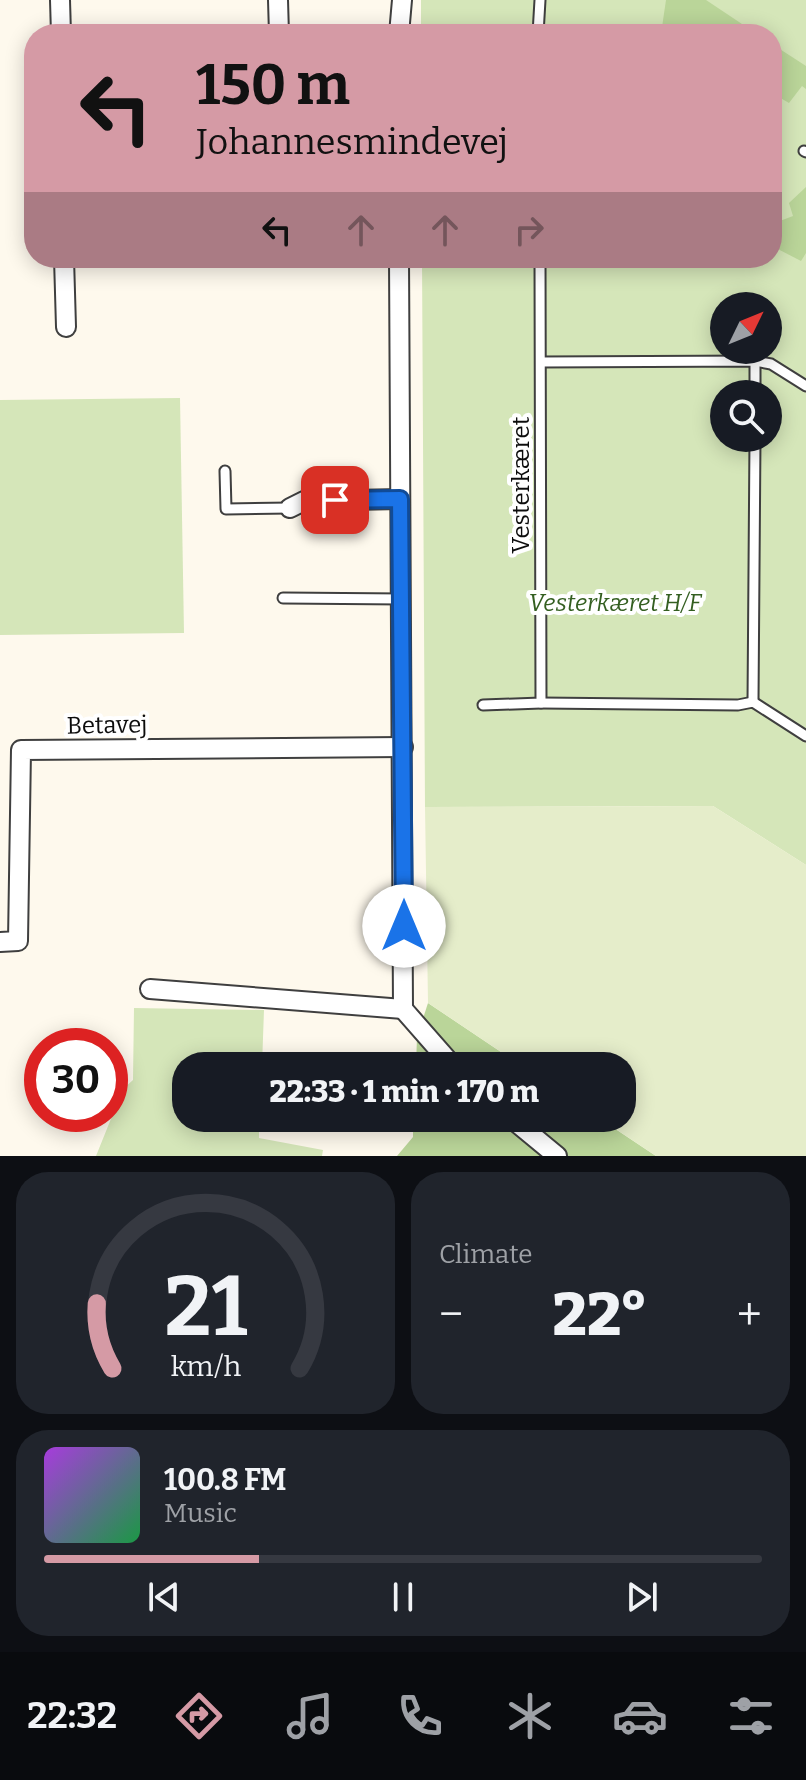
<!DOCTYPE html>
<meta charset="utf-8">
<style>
:root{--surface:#171b24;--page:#20242c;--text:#f1f3f6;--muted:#9ea1a6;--line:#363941;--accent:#d59aa5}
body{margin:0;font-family:Bitter,serif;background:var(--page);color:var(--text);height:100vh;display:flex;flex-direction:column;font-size:30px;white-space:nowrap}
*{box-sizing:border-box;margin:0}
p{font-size:26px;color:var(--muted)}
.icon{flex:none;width:44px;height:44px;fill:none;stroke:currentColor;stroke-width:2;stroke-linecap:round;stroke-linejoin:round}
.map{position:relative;height:1156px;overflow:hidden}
.drawer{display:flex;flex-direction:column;gap:16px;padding:16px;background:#0d0f14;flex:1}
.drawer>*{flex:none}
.banner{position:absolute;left:24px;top:24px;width:758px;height:244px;border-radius:32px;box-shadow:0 4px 20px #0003;background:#d59aa5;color:#111;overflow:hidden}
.needle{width:52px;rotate:47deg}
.tools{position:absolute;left:710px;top:292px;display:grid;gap:16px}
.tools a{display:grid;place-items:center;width:72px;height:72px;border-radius:50%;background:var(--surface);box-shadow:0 4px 20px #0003;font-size:40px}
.speed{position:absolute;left:24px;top:1028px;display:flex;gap:16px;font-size:40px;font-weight:700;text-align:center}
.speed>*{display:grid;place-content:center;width:104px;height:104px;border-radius:50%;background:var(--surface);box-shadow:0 4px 20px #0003;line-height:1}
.speed .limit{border:12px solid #d22;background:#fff;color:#111}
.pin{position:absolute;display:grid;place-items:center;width:68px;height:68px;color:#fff;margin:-34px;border-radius:16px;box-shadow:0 4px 12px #0006}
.me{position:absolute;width:88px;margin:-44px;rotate:0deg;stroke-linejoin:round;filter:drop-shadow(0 0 6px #0008)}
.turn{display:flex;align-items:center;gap:28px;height:168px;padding:0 40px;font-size:36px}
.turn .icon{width:104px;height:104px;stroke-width:2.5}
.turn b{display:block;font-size:56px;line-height:68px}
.lanes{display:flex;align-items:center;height:76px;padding:0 40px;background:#0003;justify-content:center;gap:40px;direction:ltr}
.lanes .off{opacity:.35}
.big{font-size:60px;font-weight:800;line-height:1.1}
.drawer .card{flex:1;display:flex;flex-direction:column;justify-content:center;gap:12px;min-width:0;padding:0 28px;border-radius:32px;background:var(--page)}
.drawer .dial{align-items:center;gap:0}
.dial svg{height:208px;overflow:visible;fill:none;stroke:var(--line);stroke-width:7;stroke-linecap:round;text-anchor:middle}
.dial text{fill:var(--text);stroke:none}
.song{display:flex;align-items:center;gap:24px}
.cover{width:96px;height:96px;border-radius:12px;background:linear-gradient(135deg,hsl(280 70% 55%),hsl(140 70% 35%))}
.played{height:8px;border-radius:4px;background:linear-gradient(90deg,var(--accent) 30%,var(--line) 30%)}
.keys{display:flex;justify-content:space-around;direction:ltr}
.heat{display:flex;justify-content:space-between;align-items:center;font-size:44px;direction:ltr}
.drawer .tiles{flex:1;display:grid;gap:16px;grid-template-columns:1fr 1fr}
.card:last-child{grid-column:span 2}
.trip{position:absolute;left:172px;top:1052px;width:464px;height:80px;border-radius:32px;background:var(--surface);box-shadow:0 4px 20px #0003;font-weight:800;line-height:80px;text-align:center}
.menu{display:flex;height:128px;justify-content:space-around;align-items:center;background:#090b0e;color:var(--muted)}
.menu .icon{width:56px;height:56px}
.menu .selected{color:var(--accent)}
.menu b{font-size:36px;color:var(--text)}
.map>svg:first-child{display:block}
</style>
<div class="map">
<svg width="806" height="1156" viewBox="0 0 806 1156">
<rect width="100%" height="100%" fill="#fef9ed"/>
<g fill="#d5e6b9" fill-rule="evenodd">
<path d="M421,0H806V865L713,806L425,807L422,258H772V34H421ZM724,306H768V350H724ZM724,394H768V438H724Z"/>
<polygon points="180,398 184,633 0,635 0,400"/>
<polygon points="134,1008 264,1010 262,1066 186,1066 186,1118 259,1118 259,1138 323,1150 322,1156 96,1156 123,1089 133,1080"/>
</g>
<g fill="#bad599">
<polygon points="666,0 706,0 757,34 661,34"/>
<polygon points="772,44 806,66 806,89 802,86 789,103 772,93"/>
<polygon points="806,187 806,253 801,261 772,246 772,224 793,216 789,203"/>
<polygon points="428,1003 522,1066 416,1066 417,1037"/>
<polygon points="413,1118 599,1118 656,1156 397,1156 413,1137"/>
</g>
<polygon fill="#e5edca" points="713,806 806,865 806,1156 656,1156 599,1118 622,1118 622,1066 522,1066 428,1003 425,807"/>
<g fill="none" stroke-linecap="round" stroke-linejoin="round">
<g stroke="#3f3f3f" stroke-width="13">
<g id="lane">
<polyline points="538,34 540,0"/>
<polyline points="804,151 806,152"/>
<polyline points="541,362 755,361 771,364 806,386"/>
<polyline points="755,394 755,361"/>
<polyline points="225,471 226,509 290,508"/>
<polyline points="283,598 403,599"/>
<polyline points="753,702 755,438"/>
<polyline points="541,703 738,705 753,702 806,736"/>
<polyline points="483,705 541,703 540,258"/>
</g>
</g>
<g stroke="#3f3f3f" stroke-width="22">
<g id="street">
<polyline points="60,0 61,34"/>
<polyline points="278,0 279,34"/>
<polyline points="399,34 402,0"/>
<polyline points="64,258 66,327"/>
<polyline points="399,258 403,1009 453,1066"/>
<polyline points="290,508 304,501 400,499"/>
<polyline points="0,942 18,941 21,750 403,747"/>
<polyline points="150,989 403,1009"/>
<polyline points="511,1118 557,1156"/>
</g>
</g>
<use href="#lane" stroke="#fff" stroke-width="9"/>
<use href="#street" stroke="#fff" stroke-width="18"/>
</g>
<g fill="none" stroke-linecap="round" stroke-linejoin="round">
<g stroke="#114b97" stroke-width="20">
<polyline id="route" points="335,500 400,499 404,926"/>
</g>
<use href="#route" stroke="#1a73e8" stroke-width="14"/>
</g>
<g text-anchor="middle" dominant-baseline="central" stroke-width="8" stroke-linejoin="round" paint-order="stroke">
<g font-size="24" fill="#0c0c0c" stroke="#fff">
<text transform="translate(521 485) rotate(-90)">Vesterkæret</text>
<text transform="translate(107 725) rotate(-1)">Betavej</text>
</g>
<g font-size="24" font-style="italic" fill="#345f21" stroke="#fff">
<text x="615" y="603">Vesterkæret H/F</text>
</g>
</g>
</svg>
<div class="tools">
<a><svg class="needle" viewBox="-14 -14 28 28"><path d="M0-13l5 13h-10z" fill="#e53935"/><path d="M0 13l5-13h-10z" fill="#9ea1a6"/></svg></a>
<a><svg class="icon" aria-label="search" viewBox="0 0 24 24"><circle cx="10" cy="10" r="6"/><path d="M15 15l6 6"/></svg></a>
</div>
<div class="speed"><div class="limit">30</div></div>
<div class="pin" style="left:335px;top:500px;background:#d93025"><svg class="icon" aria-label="arrive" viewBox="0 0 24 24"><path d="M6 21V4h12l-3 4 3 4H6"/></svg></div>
<svg class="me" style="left:404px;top:926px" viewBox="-20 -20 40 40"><circle r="19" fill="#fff"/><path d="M0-13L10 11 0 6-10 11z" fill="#1a73e8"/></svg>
<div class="trip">22:33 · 1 min · 170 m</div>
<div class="banner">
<div class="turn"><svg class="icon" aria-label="left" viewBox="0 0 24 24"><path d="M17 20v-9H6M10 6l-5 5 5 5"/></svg><div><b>150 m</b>Johannesmindevej</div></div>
<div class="lanes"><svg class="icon" aria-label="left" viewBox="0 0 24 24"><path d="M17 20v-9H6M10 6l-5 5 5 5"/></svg><svg class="icon off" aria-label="ahead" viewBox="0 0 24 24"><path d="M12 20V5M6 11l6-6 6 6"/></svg><svg class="icon off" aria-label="ahead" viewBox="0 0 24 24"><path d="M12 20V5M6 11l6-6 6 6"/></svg><svg class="icon off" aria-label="right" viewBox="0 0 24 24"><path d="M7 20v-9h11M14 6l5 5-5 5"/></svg></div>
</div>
</div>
<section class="drawer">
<div class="tiles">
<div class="card dial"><svg viewBox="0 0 100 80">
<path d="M14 69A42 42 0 1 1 86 69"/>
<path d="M14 69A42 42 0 0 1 8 44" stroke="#d59aa5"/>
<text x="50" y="56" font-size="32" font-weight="700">21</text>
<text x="50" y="72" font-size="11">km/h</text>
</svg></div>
<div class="card"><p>Climate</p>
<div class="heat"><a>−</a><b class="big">22°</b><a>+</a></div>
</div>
<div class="card">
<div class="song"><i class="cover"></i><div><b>100.8 FM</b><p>Music</p></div></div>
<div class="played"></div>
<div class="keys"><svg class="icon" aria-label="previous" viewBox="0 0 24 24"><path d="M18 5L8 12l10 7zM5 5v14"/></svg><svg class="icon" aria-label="pause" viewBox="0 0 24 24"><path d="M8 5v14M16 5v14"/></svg><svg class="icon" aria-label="next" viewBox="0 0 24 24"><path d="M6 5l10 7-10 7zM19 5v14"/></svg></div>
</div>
</div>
</section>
<nav class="menu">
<b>22:32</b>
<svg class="icon selected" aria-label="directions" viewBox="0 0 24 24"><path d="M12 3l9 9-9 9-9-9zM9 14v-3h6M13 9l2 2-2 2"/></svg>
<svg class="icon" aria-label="music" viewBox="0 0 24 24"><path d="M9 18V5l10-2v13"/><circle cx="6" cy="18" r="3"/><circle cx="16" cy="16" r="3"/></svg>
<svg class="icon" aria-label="phone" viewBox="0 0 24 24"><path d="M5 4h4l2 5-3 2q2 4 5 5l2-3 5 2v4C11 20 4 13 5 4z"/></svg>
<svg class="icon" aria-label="climate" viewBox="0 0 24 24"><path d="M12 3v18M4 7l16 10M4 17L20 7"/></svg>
<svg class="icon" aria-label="car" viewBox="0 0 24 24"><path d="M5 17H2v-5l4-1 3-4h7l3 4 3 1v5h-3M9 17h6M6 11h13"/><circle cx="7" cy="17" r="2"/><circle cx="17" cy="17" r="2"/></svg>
<svg class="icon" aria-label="filters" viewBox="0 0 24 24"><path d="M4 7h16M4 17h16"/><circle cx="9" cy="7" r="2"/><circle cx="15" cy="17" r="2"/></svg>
</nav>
